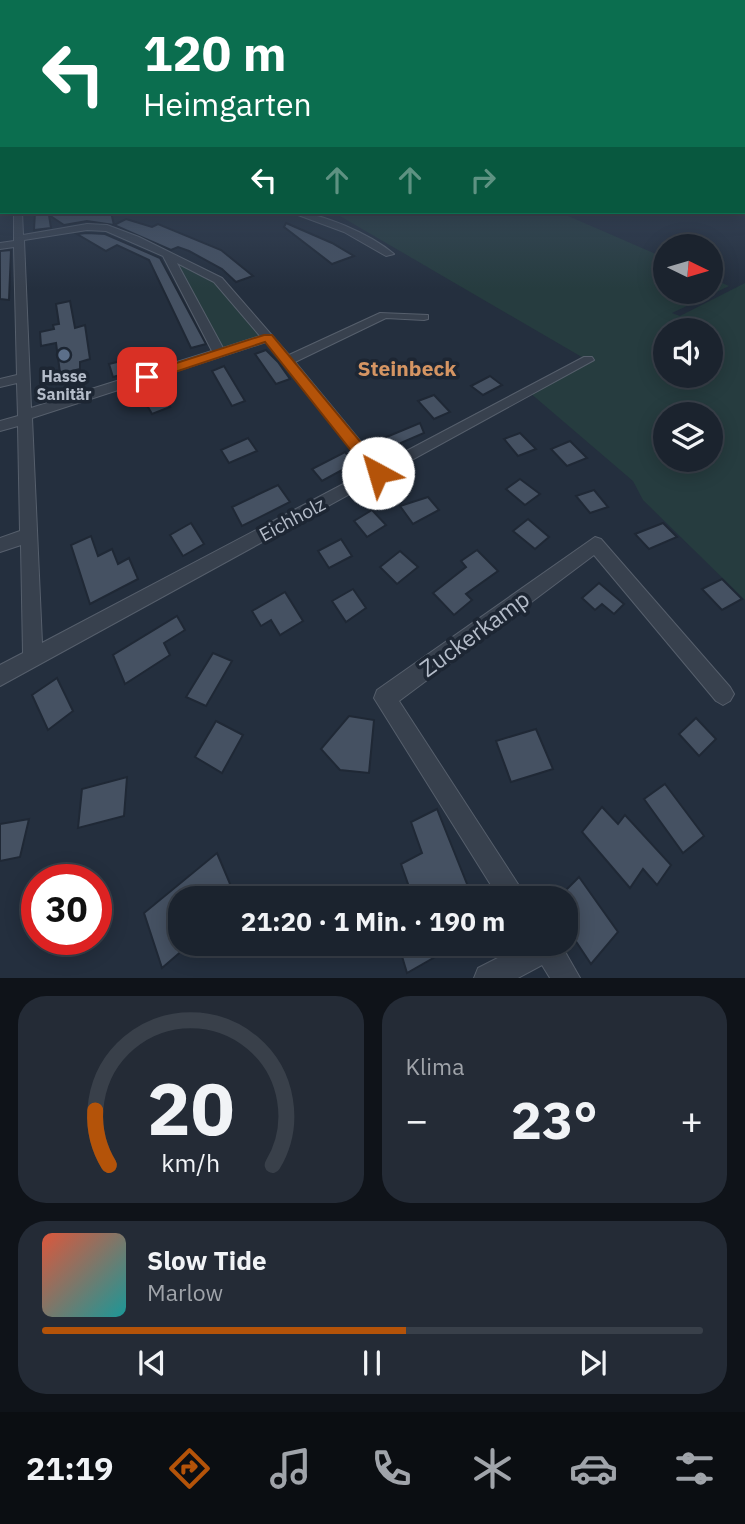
<!DOCTYPE html>
<html lang="de">
<meta charset="utf-8">
<style>
:root{--surface:#1b232e;--page:#242b36;--text:#f1f3f6;--muted:#a0a4aa;--line:#39404a;--accent:#b45309}
body{margin:0;font-family:"IBM Plex Sans",sans-serif;background:var(--page);color:var(--text);height:100vh;display:flex;flex-direction:column;font-size:26px;white-space:nowrap}
*{box-sizing:border-box;margin:0}
p{font-size:23px;color:var(--muted)}
.icon{flex:none;width:38px;height:38px;fill:none;stroke:currentColor;stroke-width:2;stroke-linecap:round;stroke-linejoin:round}
.map{position:relative;height:978px;overflow:hidden}
.drawer{display:flex;flex-direction:column;gap:18px;padding:18px;background:#0f1319;flex:1}
.drawer>*{flex:none}
.banner{position:absolute;left:0px;top:0px;width:746px;height:214px;box-shadow:0 4px 18px #0003,0 0 0 2px var(--line);background:#0b6e4f;color:#fff;overflow:hidden}
.needle{width:46px;rotate:95deg}
.controls{position:absolute;left:653px;top:234px;display:grid;gap:14px}
.controls a{display:grid;place-items:center;width:70px;height:70px;border-radius:50%;background:var(--surface);box-shadow:0 4px 18px #0003,0 0 0 2px var(--line);font-size:35px}
.speed{position:absolute;left:21px;top:864px;display:flex;gap:14px;font-size:35px;font-weight:700;text-align:center}
.speed>*{display:grid;place-content:center;width:91px;height:91px;border-radius:50%;background:var(--surface);box-shadow:0 4px 18px #0003,0 0 0 2px var(--line);line-height:1}
.speed .limit{border:10px solid #d22;background:#fff;color:#111}
.pin{position:absolute;display:grid;place-items:center;width:60px;height:60px;color:#fff;margin:-30px;border-radius:14px;box-shadow:0 4px 10px #0006}
.me{position:absolute;width:77px;margin:-38px;rotate:321deg;stroke-linejoin:round;filter:drop-shadow(0 0 5px #0008)}
.turn{display:flex;align-items:center;gap:24px;height:147px;padding:0 28px;font-size:32px}
.turn .icon{width:91px;height:91px;stroke-width:2.5}
.turn b{display:block;font-size:49px;line-height:60px}
.lanes{display:flex;align-items:center;height:66px;padding:0 28px;background:#0003;justify-content:center;gap:35px;direction:ltr}
.lanes .off{opacity:.35}
.big{font-size:52px;font-weight:700;line-height:1.1}
.drawer .tile{flex:1;display:flex;flex-direction:column;justify-content:center;gap:10px;min-width:0;padding:0 24px;border-radius:28px;background:var(--page)}
.drawer .dial{align-items:center;gap:0}
.dial svg{height:182px;overflow:visible;fill:none;stroke:var(--line);stroke-width:7;stroke-linecap:round;text-anchor:middle}
.dial text{fill:var(--text);stroke:none}
.song{display:flex;align-items:center;gap:21px}
.cover{width:84px;height:84px;border-radius:10px;background:linear-gradient(135deg,hsl(10 70% 55%),hsl(180 70% 35%))}
.played{height:7px;border-radius:4px;background:linear-gradient(90deg,var(--accent) 55%,var(--line) 55%)}
.keys{display:flex;justify-content:space-around;direction:ltr}
.heat{display:flex;justify-content:space-between;align-items:center;font-size:38px;direction:ltr}
.drawer .tiles{flex:1;display:grid;gap:18px;grid-template-columns:1fr 1fr}
.tile:last-child{grid-column:span 2}
.trip{position:absolute;left:168px;top:886px;width:410px;height:70px;border-radius:28px;background:var(--surface);box-shadow:0 4px 18px #0003,0 0 0 2px var(--line);font-weight:700;line-height:70px;text-align:center}
.menu{display:flex;height:112px;justify-content:space-around;align-items:center;background:#0b0e12;color:var(--muted)}
.menu .icon{width:49px;height:49px}
.menu .current{color:var(--accent)}
.menu b{font-size:32px;color:var(--text)}
.map>svg:first-child{display:block}
</style>
<div class="map">
<svg width="745" height="978" viewBox="0 0 745 978">
<rect width="100%" height="100%" fill="#242f3e"/>
<g fill="#263c3f" fill-rule="evenodd">
<path d="M333,212H559L665,258V292H710L711,278L729,286L672,313L680,316L745,283V600L643,500L633,481L529,392L587,360ZM665,331H710V376H665ZM665,415H710V460H665Z"/>
<polygon points="167,254 218,280 268,337 220,354"/>
</g>
<g fill="#455162" stroke="#1f2835" stroke-width="2">
<polygon points="35,212 111,212 114,225 87,221 64,225 49,215 51,228 34,230"/>
<polygon points="126,219 152,227 158,224 221,250 253,276 236,282 222,269 189,251 178,247 171,250 114,225"/>
<polygon points="286,223 332,243 354,256 332,264 284,227"/>
<polygon points="87,233 105,234 160,258 206,344 191,348 149,260 117,245 106,251 77,234"/>
<polygon points="11,250 9,300 0,299 0,251"/>
<polygon points="70,301 75,328 85,325 90,359 80,362 80,369 72,371 73,377 61,380 56,343 41,346 40,332 54,329 53,325 59,324 56,304"/>
<polygon points="266,350 278,362 290,379 276,384 255,354"/>
<polygon points="141,356 145,368 113,377 109,364"/>
<polygon points="224,366 245,401 232,406 212,371"/>
<polygon points="490,376 502,385 483,395 471,386"/>
<polygon points="162,394 170,407 152,414 144,400"/>
<polygon points="434,395 450,412 434,419 418,401"/>
<polygon points="420,423 424,433 380,452 372,443"/>
<polygon points="520,433 536,449 518,456 504,439"/>
<polygon points="248,438 257,451 229,463 221,450"/>
<polygon points="570,441 587,458 567,466 551,449"/>
<polygon points="345,452 355,463 322,481 312,469"/>
<polygon points="520,479 540,494 525,505 506,489"/>
<polygon points="278,485 290,502 242,526 232,507"/>
<polygon points="594,490 608,507 590,513 576,496"/>
<polygon points="428,497 439,510 413,524 400,506"/>
<polygon points="372,510 386,525 367,537 354,521"/>
<polygon points="528,519 549,537 535,549 513,531"/>
<polygon points="191,523 204,544 183,556 170,535"/>
<polygon points="663,523 677,537 649,549 635,534"/>
<polygon points="91,536 98,556 112,549 118,564 129,558 138,579 90,604 71,545"/>
<polygon points="341,539 352,556 329,568 318,551"/>
<polygon points="477,550 498,571 466,594 472,600 454,615 433,593 466,567 461,561"/>
<polygon points="400,551 418,567 397,584 380,567"/>
<polygon points="722,579 742,599 722,610 702,589"/>
<polygon points="599,583 624,604 614,614 602,604 595,610 582,598"/>
<polygon points="353,589 366,608 346,622 332,601"/>
<polygon points="285,592 303,621 280,635 271,620 261,626 252,611"/>
<polygon points="177,616 185,630 164,643 170,655 125,684 113,655"/>
<polygon points="213,653 232,661 206,706 186,697"/>
<polygon points="57,678 73,711 48,730 32,695"/>
<polygon points="349,716 374,720 369,773 340,770 321,749"/>
<polygon points="696,718 716,739 699,756 679,734"/>
<polygon points="216,721 243,735 222,773 195,757"/>
<polygon points="536,729 553,769 511,782 496,741"/>
<polygon points="127,777 124,816 78,828 82,789"/>
<polygon points="665,784 704,836 683,853 644,799"/>
<polygon points="602,807 618,824 625,815 671,865 657,885 643,869 630,888 582,832"/>
<polygon points="437,809 469,889 454,898 413,898 401,864 422,853 411,822"/>
<polygon points="29,819 20,857 0,861 0,824"/>
<polygon points="217,853 236,898 180,898 180,943 191,943 162,968 144,913"/>
<polygon points="579,877 618,932 591,964 565,925 565,891"/>
<polygon points="398,943 430,943 435,957 407,973"/>
</g>
<g fill="none" stroke-linecap="round" stroke-linejoin="round">
<g stroke="#565f6c" stroke-width="2">
<g id="minor">
<rect x="0" y="193" width="2" height="5"/>
<path d="M14,212H22L23,235L87,224L107,225L139,237L222,278L289,355L380,313L428,315V319L424,320L386,318L295,362L380,465L584,357H592L594,360L0,686V665L23,653L21,545L0,552V538L20,531L18,426L0,431V421L18,416L17,383L0,387V379L17,375L14,247L0,249V243L14,241ZM87,230L106,231L163,256L212,351L31,408L24,240ZM177,263L214,282L260,336L223,348ZM266,342L368,471L42,643L32,418Z"/>
<path d="M290,212C319,211 372,235 394,254L386,256L344,232Z"/>
<polygon points="595,537 601,539 730,687 734,694 730,701 723,705 716,701 594,555 399,701 527,898 499,898 374,698 377,690"/>
<polygon points="527,943 560,943 580,978 550,978 542,965 518,978 474,978 478,968"/>
</g>
</g>
<use href="#minor" fill="#38414e" fill-rule="evenodd"/>
</g>
<linearGradient id="sky" x2="0" y2="1"><stop stop-color="#141a22"/><stop offset="0.53" stop-color="#3f4d63"/><stop offset="1" stop-color="#3f4d63" stop-opacity="0"/></linearGradient>
<rect width="745" height="289" fill="url(#sky)"/>
<polygon fill="#b45309" stroke="#753606" stroke-width="2" points="264,335 272,335 383,469 386,473 383,477 372,477 265,342 151,380 147,381 140,377 142,374"/>
<circle fill="#5c6f8a" stroke="#1d2633" stroke-width="2.5" cx="64" cy="355" r="7"/>
<g text-anchor="middle" dominant-baseline="central" stroke-width="7" stroke-linejoin="round" paint-order="stroke">
<g font-size="16" font-weight="bold" fill="#b4bcc9" stroke="#1d2633">
<text x="64" y="376">Hasse<tspan x="64" dy="18">Sanitär</tspan></text>
</g>
<g font-size="19" fill="#b4bcc9" stroke="#1d2633">
<text transform="translate(292 519) rotate(-28)">Eichholz</text>
</g>
<g font-size="21" font-weight="bold" fill="#d59563" stroke="#1d2633">
<text x="407" y="368">Steinbeck</text>
</g>
<g font-size="23" fill="#b4bcc9" stroke="#1d2633">
<text transform="translate(474 633) rotate(-36)">Zuckerkamp</text>
</g>
</g>
</svg>
<div class="controls">
<a><svg class="needle" viewBox="-14 -14 28 28"><path d="M0-13l5 13h-10z" fill="#e53935"/><path d="M0 13l5-13h-10z" fill="#a0a4aa"/></svg></a>
<a><svg class="icon" aria-label="sound" viewBox="0 0 24 24"><path d="M4 9h4l5-4v14l-5-4H4zM17 9q2 3 0 6"/></svg></a>
<a><svg class="icon" aria-label="layers" viewBox="0 0 24 24"><path d="M12 4l9 5-9 5-9-5zM3 14l9 5 9-5"/></svg></a>
</div>
<div class="speed"><div class="limit">30</div></div>
<div class="pin" style="left:147px;top:377px;background:#d93025"><svg class="icon" aria-label="arrive" viewBox="0 0 24 24"><path d="M6 21V4h12l-3 4 3 4H6"/></svg></div>
<svg class="me" style="left:378px;top:473px" viewBox="-20 -20 40 40"><circle r="19" fill="#fff"/><path d="M0-13L10 11 0 6-10 11z" fill="#b45309"/></svg>
<div class="trip">21:20 · 1 Min. · 190 m</div>
<div class="banner">
<div class="turn"><svg class="icon" aria-label="left" viewBox="0 0 24 24"><path d="M17 20v-9H6M10 6l-5 5 5 5"/></svg><div><b>120 m</b>Heimgarten</div></div>
<div class="lanes"><svg class="icon" aria-label="left" viewBox="0 0 24 24"><path d="M17 20v-9H6M10 6l-5 5 5 5"/></svg><svg class="icon off" aria-label="ahead" viewBox="0 0 24 24"><path d="M12 20V5M6 11l6-6 6 6"/></svg><svg class="icon off" aria-label="ahead" viewBox="0 0 24 24"><path d="M12 20V5M6 11l6-6 6 6"/></svg><svg class="icon off" aria-label="right" viewBox="0 0 24 24"><path d="M7 20v-9h11M14 6l5 5-5 5"/></svg></div>
</div>
</div>
<section class="drawer">
<div class="tiles">
<div class="tile dial"><svg viewBox="0 0 100 80">
<path d="M14 69A42 42 0 1 1 86 69"/>
<path d="M14 69A42 42 0 0 1 8 45" stroke="#b45309"/>
<text x="50" y="56" font-size="32" font-weight="700">20</text>
<text x="50" y="72" font-size="11">km/h</text>
</svg></div>
<div class="tile"><p>Klima</p>
<div class="heat"><a>−</a><b class="big">23°</b><a>+</a></div>
</div>
<div class="tile">
<div class="song"><i class="cover"></i><div><b>Slow Tide</b><p>Marlow</p></div></div>
<div class="played"></div>
<div class="keys"><svg class="icon" aria-label="previous" viewBox="0 0 24 24"><path d="M18 5L8 12l10 7zM5 5v14"/></svg><svg class="icon" aria-label="pause" viewBox="0 0 24 24"><path d="M8 5v14M16 5v14"/></svg><svg class="icon" aria-label="next" viewBox="0 0 24 24"><path d="M6 5l10 7-10 7zM19 5v14"/></svg></div>
</div>
</div>
</section>
<nav class="menu">
<b>21:19</b>
<svg class="icon current" aria-label="directions" viewBox="0 0 24 24"><path d="M12 3l9 9-9 9-9-9zM9 14v-3h6M13 9l2 2-2 2"/></svg>
<svg class="icon" aria-label="music" viewBox="0 0 24 24"><path d="M9 18V5l10-2v13"/><circle cx="6" cy="18" r="3"/><circle cx="16" cy="16" r="3"/></svg>
<svg class="icon" aria-label="phone" viewBox="0 0 24 24"><path d="M5 4h4l2 5-3 2q2 4 5 5l2-3 5 2v4C11 20 4 13 5 4z"/></svg>
<svg class="icon" aria-label="climate" viewBox="0 0 24 24"><path d="M12 3v18M4 7l16 10M4 17L20 7"/></svg>
<svg class="icon" aria-label="car" viewBox="0 0 24 24"><path d="M5 17H2v-5l4-1 3-4h7l3 4 3 1v5h-3M9 17h6M6 11h13"/><circle cx="7" cy="17" r="2"/><circle cx="17" cy="17" r="2"/></svg>
<svg class="icon" aria-label="filters" viewBox="0 0 24 24"><path d="M4 7h16M4 17h16"/><circle cx="9" cy="7" r="2"/><circle cx="15" cy="17" r="2"/></svg>
</nav>
